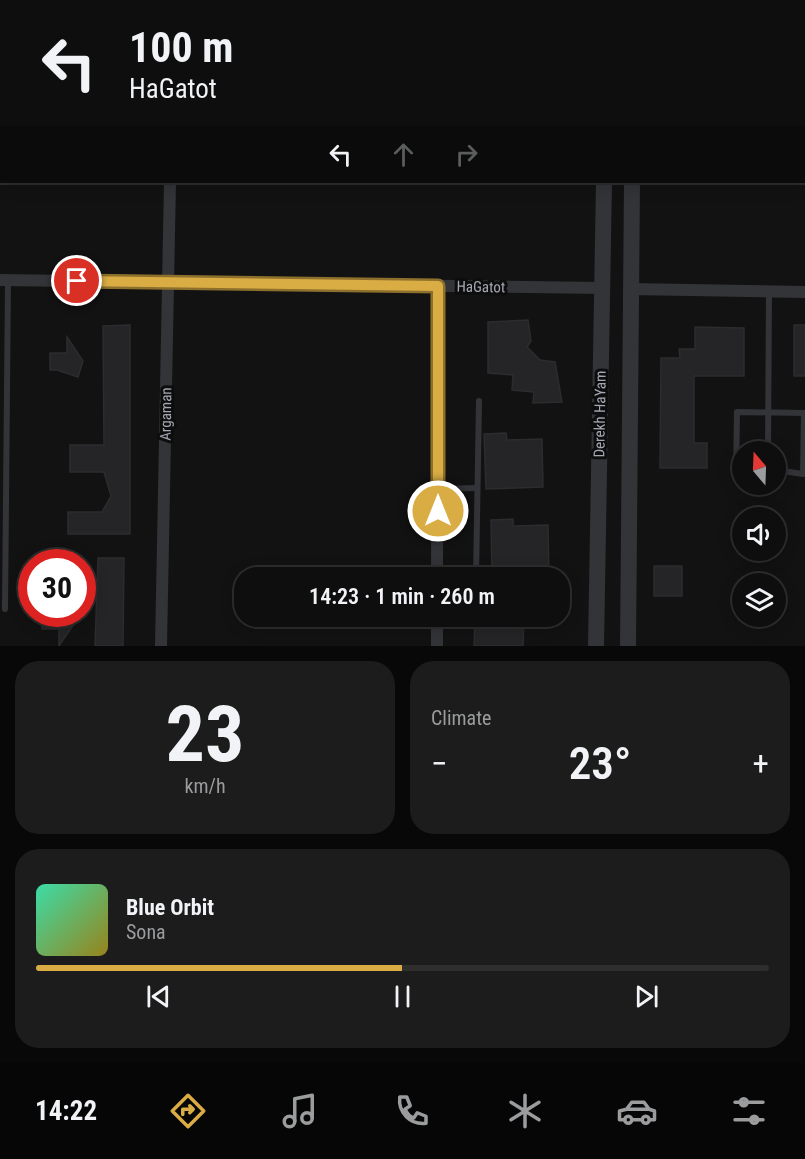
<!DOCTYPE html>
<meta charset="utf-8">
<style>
:root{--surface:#0e0e0e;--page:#1c1c1c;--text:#f1f3f6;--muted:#9b9c9e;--line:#2e2e2e;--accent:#d9ad44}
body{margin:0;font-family:"Roboto Condensed",sans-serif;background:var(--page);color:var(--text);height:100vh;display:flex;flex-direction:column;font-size:22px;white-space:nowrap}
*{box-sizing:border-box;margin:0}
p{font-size:20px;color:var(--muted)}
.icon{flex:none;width:33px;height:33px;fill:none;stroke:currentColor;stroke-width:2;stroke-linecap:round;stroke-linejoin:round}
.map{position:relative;height:646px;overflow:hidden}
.panel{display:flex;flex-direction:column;gap:15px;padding:15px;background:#080808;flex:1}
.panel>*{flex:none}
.banner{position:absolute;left:0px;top:0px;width:806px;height:183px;box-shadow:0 3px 15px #0003,0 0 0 2px var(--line);background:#0e0e0e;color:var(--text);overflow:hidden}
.needle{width:39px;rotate:341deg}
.buttons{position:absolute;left:732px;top:441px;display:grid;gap:12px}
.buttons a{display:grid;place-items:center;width:54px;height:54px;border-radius:50%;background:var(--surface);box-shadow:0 3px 15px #0003,0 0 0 2px var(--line);font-size:30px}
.speed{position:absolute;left:18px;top:549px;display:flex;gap:12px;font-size:30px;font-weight:700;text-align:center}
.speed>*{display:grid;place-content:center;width:78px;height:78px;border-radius:50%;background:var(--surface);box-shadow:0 3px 15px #0003,0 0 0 2px var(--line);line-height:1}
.speed .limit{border:9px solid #d22;background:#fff;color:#111}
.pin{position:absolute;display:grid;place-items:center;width:51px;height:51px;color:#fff;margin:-26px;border:3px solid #fff;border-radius:50%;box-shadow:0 2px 6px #0007}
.me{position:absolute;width:66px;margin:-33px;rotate:0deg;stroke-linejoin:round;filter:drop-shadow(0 0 4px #0008)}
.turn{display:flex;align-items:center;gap:21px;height:126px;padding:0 30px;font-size:27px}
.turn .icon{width:78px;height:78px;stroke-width:2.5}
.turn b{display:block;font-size:42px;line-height:51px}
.lanes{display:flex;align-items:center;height:57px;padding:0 30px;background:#0003;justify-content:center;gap:30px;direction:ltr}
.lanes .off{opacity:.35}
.big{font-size:45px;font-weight:600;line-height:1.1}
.panel .tile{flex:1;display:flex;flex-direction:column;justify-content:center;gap:9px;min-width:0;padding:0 21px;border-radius:24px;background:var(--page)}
.panel .dial{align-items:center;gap:0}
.dial b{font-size:78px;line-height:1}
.song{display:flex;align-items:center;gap:18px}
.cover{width:72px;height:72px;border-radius:9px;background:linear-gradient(135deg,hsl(160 70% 55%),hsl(50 70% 35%))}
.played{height:6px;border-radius:3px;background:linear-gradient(90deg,var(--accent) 50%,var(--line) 50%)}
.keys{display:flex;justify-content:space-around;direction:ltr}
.heat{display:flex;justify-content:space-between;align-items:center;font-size:33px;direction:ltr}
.panel .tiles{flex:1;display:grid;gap:15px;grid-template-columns:1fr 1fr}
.tile:last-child{grid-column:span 2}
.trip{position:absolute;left:234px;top:567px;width:336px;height:60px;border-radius:24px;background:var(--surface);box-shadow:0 3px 15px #0003,0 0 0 2px var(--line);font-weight:600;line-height:60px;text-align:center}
.tab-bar{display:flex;height:96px;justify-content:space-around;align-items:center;background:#060606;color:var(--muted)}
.tab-bar .icon{width:42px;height:42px}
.tab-bar .selected{color:var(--accent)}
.tab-bar b{font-size:27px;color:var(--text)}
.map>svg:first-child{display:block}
</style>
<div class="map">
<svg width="805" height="646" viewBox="0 0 805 646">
<rect width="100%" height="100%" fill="#121213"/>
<g fill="#252527" stroke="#2c2c2f" stroke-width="1.5">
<polygon points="528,320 531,341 527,347 540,360 555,362 562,402 533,403 534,392 512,390 513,375 488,373 488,322"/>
<polygon points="130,325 130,534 68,534 68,512 102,512 111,496 104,472 70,472 70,445 104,445 103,326"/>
<rect x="794" y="325" width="11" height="51"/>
<polygon points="695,327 744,328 744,376 694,376 694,443 707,443 707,468 660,468 661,358 680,358 679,349 695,349"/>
<polygon points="67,337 83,361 78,377 57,370 50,370 50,353 67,353"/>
<polygon points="506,433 507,440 542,439 543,487 486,489 484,434"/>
<polygon points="513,519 513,526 548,525 549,574 492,575 491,520"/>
<polygon points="98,558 124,558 123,646 95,646"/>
<rect x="654" y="566" width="28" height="30"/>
<polygon points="42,614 73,614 76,621 59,646 59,629 42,629"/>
<polygon points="475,616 524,616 523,646 474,646"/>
</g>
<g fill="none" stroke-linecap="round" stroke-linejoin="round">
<g stroke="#333438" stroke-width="6">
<polyline points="768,452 769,291"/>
<polyline points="736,477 737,412 804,413 803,474 776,470"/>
<polyline points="438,489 477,488"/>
<polyline points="476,578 479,401"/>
<polyline points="5,609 8,280"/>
</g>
<g stroke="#333438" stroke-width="12">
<polyline points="0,280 602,288"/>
<polyline points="629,289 805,292"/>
<polyline points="437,578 438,286"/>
<polyline points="161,646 170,182"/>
<polyline points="437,646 437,616"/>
</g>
<g stroke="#333438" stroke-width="16">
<polyline points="637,0 639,2"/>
<polyline points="603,2 604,0"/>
<polyline points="804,37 805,37"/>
<polyline points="804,84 805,85"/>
<polyline points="596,646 604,182"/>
<polyline points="628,646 632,182"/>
</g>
</g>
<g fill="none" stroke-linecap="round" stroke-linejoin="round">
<g stroke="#8d702c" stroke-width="15">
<polyline id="route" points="77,281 438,286 438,511"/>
</g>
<use href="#route" stroke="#d9ad44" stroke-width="10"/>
</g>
<g text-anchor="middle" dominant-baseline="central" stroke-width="6" stroke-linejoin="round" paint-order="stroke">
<g font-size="15" fill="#a5a8b2" stroke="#0d0d0e">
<text transform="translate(481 287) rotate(1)">HaGatot</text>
<text transform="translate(166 414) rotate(-89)">Argaman</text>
<text transform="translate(600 414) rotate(-89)">Derekh HaYam</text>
</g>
</g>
</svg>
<div class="buttons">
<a><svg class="needle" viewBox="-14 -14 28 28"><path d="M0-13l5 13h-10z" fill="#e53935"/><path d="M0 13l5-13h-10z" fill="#9b9c9e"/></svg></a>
<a><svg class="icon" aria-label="sound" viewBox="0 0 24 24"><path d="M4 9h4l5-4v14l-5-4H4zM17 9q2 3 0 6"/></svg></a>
<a><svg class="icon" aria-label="layers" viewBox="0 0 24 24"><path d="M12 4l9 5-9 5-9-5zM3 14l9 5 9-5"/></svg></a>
</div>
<div class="speed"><div class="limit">30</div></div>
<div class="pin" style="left:77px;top:281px;background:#d93025"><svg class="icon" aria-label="arrive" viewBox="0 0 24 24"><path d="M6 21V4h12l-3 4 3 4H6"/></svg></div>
<svg class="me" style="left:438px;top:511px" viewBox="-20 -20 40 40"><circle r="17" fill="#d9ad44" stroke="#fff" stroke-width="3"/><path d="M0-11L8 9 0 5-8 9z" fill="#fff"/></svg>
<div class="trip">14:23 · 1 min · 260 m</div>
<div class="banner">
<div class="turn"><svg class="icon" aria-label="left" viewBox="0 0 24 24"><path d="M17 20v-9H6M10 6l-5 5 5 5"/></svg><div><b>100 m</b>HaGatot</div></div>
<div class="lanes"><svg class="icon" aria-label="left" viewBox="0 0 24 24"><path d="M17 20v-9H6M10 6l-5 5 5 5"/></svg><svg class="icon off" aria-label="ahead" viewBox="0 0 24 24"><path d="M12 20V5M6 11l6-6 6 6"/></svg><svg class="icon off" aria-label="right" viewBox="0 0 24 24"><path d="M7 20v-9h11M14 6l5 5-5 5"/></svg></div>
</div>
</div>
<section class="panel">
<div class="tiles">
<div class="tile dial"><b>23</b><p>km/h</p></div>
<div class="tile"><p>Climate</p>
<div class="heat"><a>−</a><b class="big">23°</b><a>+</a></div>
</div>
<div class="tile">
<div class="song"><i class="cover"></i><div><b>Blue Orbit</b><p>Sona</p></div></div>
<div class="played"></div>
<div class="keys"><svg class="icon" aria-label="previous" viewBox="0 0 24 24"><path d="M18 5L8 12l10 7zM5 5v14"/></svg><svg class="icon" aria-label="pause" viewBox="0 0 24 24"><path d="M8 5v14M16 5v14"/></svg><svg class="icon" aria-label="next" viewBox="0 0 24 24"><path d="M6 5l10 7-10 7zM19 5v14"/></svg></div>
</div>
</div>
</section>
<nav class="tab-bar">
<b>14:22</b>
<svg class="icon selected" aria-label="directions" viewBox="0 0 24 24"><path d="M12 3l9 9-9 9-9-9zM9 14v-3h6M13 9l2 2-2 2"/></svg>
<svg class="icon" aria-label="music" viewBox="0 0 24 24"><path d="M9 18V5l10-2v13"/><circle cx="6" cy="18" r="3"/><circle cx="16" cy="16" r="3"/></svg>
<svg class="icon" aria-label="phone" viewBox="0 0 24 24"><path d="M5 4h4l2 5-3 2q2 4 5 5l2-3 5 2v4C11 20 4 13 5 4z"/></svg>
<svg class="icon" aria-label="climate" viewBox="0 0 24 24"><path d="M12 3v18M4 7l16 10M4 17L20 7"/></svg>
<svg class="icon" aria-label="car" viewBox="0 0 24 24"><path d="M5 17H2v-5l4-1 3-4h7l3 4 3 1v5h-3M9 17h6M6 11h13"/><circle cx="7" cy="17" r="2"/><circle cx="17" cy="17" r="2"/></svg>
<svg class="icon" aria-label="filters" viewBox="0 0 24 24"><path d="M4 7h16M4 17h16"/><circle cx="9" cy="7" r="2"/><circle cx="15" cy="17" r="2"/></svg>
</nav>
